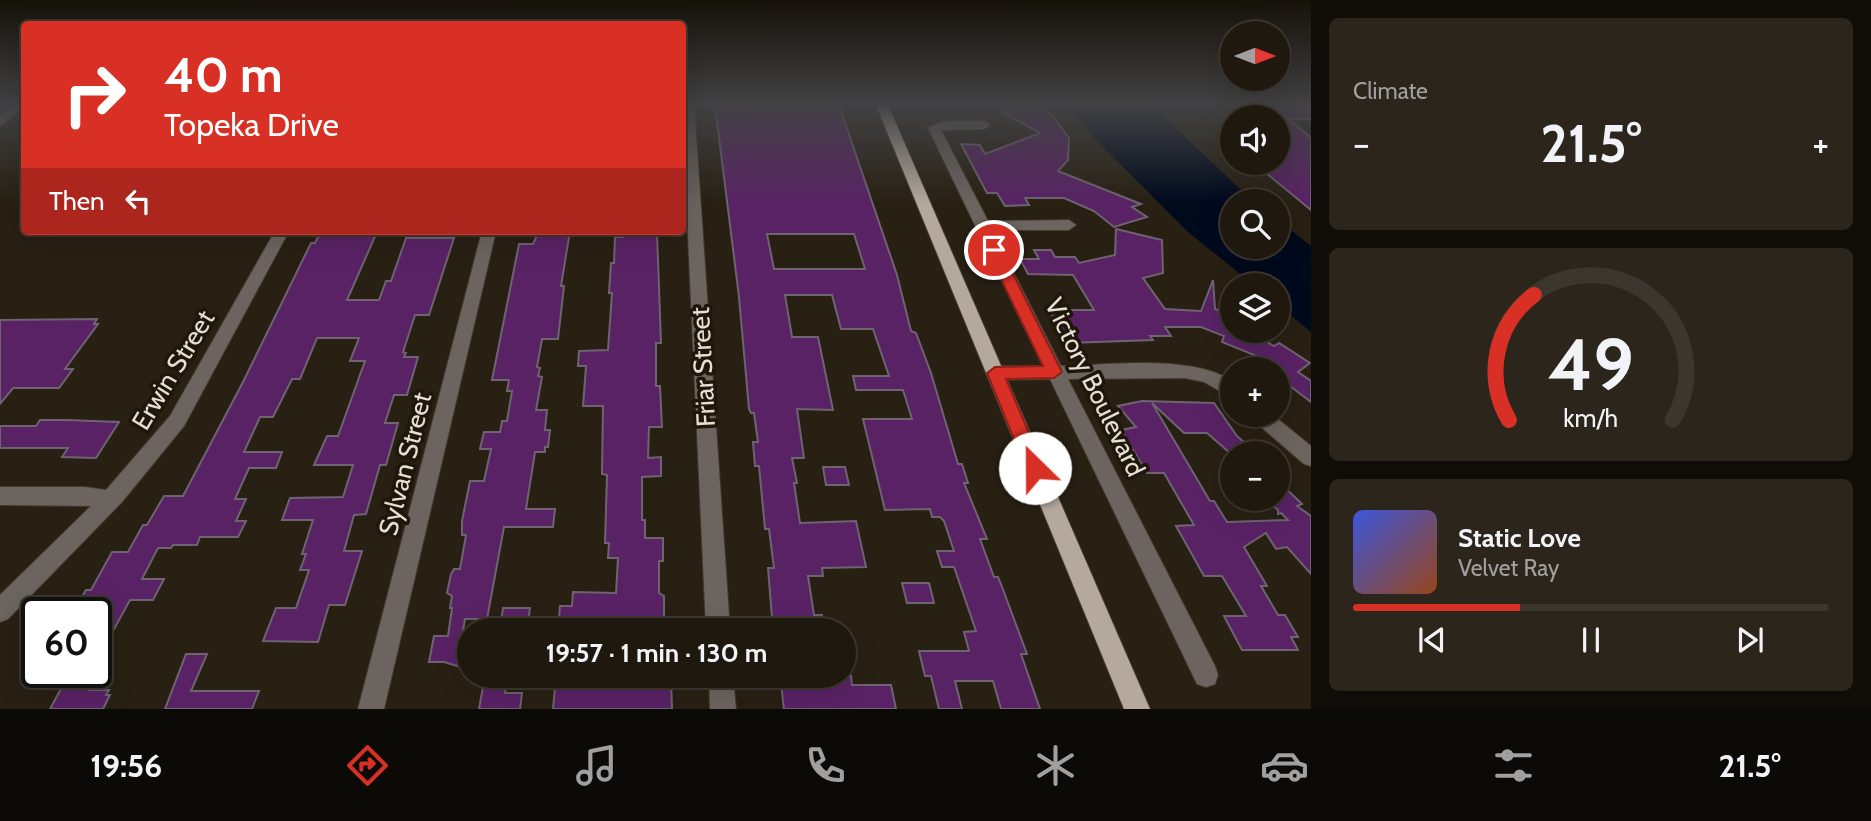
<!DOCTYPE html>
<meta charset="utf-8">
<style>
:root{--surface:#1e180e;--page:#2b251c;--text:#f1f3f6;--muted:#a1a09e;--line:#3c372e;--accent:#d93025}
body{margin:0;font-family:Cabin,sans-serif;background:var(--page);color:var(--text);height:100vh;display:flex;flex-direction:column;font-size:26px;white-space:nowrap}
*{box-sizing:border-box;margin:0}
p{font-size:23px;color:var(--muted)}
.icon{flex:none;width:38px;height:38px;fill:none;stroke:currentColor;stroke-width:2;stroke-linecap:round;stroke-linejoin:round}
.map{position:relative;flex:1;overflow:hidden}
.drawer{display:flex;flex-direction:column;gap:18px;padding:18px;background:#100d08;width:560px}
.drawer>*{flex:none}
.banner{position:absolute;left:21px;top:21px;width:665px;height:214px;border-radius:7px;box-shadow:0 7px 28px #0002,0 0 0 2px var(--line);background:#d93025;color:#fff;overflow:hidden}
.needle{width:46px;rotate:90deg}
.controls{position:absolute;left:1220px;top:21px;display:grid;gap:14px}
.controls a{display:grid;place-items:center;width:70px;height:70px;border-radius:50%;background:var(--surface);box-shadow:0 7px 28px #0002,0 0 0 2px var(--line);font-size:35px}
.speed{position:absolute;left:21px;top:597px;display:flex;gap:14px;font-size:35px;font-weight:700;text-align:center}
.speed>*{display:grid;place-content:center;width:91px;height:91px;border-radius:50%;background:var(--surface);box-shadow:0 7px 28px #0002,0 0 0 2px var(--line);line-height:1}
.speed .limit{border:4px solid #111;border-radius:10px;background:#fff;color:#111}
.pin{position:absolute;display:grid;place-items:center;width:60px;height:60px;color:#fff;margin:-30px;border:4px solid #fff;border-radius:50%;box-shadow:0 2px 7px #0007}
.me{position:absolute;width:77px;margin:-38px;rotate:337deg;stroke-linejoin:round;filter:drop-shadow(0 0 5px #0008)}
.turn{display:flex;align-items:center;gap:24px;height:147px;padding:0 28px;font-size:32px}
.turn .icon{width:91px;height:91px;stroke-width:2.5}
.turn b{display:block;font-size:49px;line-height:60px}
.then{display:flex;align-items:center;height:66px;padding:0 28px;background:#0003;gap:14px;font-size:26px}
.big{font-size:52px;font-weight:800;line-height:1.1}
.drawer .widget{flex:1;display:flex;flex-direction:column;justify-content:center;gap:10px;min-width:0;padding:0 24px;border-radius:10px;background:var(--page)}
.drawer .dial{align-items:center;gap:0}
.dial svg{height:182px;overflow:visible;fill:none;stroke:var(--line);stroke-width:7;stroke-linecap:round;text-anchor:middle}
.dial text{fill:var(--text);stroke:none}
.song{display:flex;align-items:center;gap:21px}
.cover{width:84px;height:84px;border-radius:10px;background:linear-gradient(135deg,hsl(230 70% 55%),hsl(20 70% 35%))}
.played{height:7px;border-radius:4px;background:linear-gradient(90deg,var(--accent) 35%,var(--line) 35%)}
.keys{display:flex;justify-content:space-around;direction:ltr}
.heat{display:flex;justify-content:space-between;align-items:center;font-size:38px;direction:ltr}
.trip{position:absolute;left:457px;top:618px;width:399px;height:70px;border-radius:35px;background:var(--surface);box-shadow:0 7px 28px #0002,0 0 0 2px var(--line);font-weight:800;line-height:70px;text-align:center}
.tab-bar{display:flex;height:112px;justify-content:space-around;align-items:center;background:#0c0a06;color:var(--muted)}
.tab-bar .icon{width:49px;height:49px}
.tab-bar .on{color:var(--accent)}
.tab-bar b{font-size:32px;color:var(--text)}
main{display:flex;flex:1;min-height:0}
.map>svg:first-child{display:block}
</style>
<main>
<div class="map">
<svg width="1311" height="709" viewBox="0 0 1311 709">
<rect width="100%" height="100%" fill="#282013"/>
<polygon fill="#000a1d" points="1068,105 1151,105 1253,201 1232,201 1232,247 1278,247 1278,220 1311,246 1311,332 1278,305 1278,285 1254,285 1188,232 1098,142"/>
<g fill="#592265" stroke="#6e6371" stroke-width="2" fill-rule="evenodd">
<path d="M715,105H839L897,275L911,331L916,333L931,373L958,464H962L968,483H964L987,539H980L994,577H998L1001,584L1027,654H1021L1040,709H1001L993,681H955L962,709H939L931,676H925L919,651H969L964,632L976,631L954,567H942L937,551H954L944,521L940,517H932L930,509L885,510L863,419H912L903,390H856L853,376H889L873,329H841L832,295H785L792,337H818L833,410L797,409L804,458H792L797,483H794L800,523L856,521L866,567L822,568L823,576H808L814,615H822L823,630H773L768,568H774L769,529H765L759,466H755L753,442H758L754,413H751L749,409L739,297ZM767,234H854L865,269H774Z"/>
<polygon points="1019,105 1033,110 1041,108 1051,114 1069,138 1068,160 1058,171 1141,204 1132,207 1147,217 1114,227 1094,211 1064,198 1025,198 1029,205 1005,206 997,193 987,193 961,144 980,145 985,154 1040,133 1002,112"/>
<polygon points="1248,105 1311,105 1311,119 1289,119 1311,138 1311,210 1254,163 1278,163 1278,117 1261,117"/>
<polygon points="1116,229 1162,240 1163,273 1143,278 1165,309 1201,311 1213,280 1215,309 1232,315 1232,331 1249,331 1274,346 1279,343 1310,363 1298,372 1311,381 1311,402 1278,377 1278,369 1243,369 1259,357 1222,342 1224,336 1201,327 1165,327 1171,336 1150,336 1153,340 1068,343 1062,332 1059,332 1050,310 1094,310 1073,275 1028,274 1020,259 1039,259 1034,250 1051,250 1055,257 1075,257 1079,263 1115,255"/>
<polygon points="321,231 377,232 347,300 379,300 386,281 391,281 406,238 454,238 429,315 415,315 403,352 406,353 404,357 418,357 407,395 394,395 385,423 398,423 386,465 380,465 366,514 354,515 344,551 362,551 345,605 329,605 318,642 263,641 276,608 296,608 309,570 300,570 306,554 302,554 313,520 282,520 290,498 343,497 353,465 314,465 327,436 338,436 365,361 350,361 359,338 317,338 300,379 292,379 273,417 260,417 244,452 282,452 276,468 249,468 235,499 246,499 236,521 246,521 238,537 200,537 197,545 173,545 171,548 158,548 142,579 164,579 153,600 130,600 96,662 96,612 73,612 86,590 91,590 112,552 128,552 143,525 147,525 164,496 183,496 243,382 311,243 315,243"/>
<polygon points="539,231 570,231 561,286 564,286 558,339 542,339 537,367 540,368 538,376 542,377 536,410 547,410 545,430 550,430 548,447 545,447 545,452 535,452 526,509 555,509 553,527 504,527 487,619 465,619 457,666 444,662 429,662 434,636 448,636 452,608 450,608 452,596 447,593 451,574 454,569 460,569 466,535 462,535 462,521 470,481 484,481 491,449 480,449 484,432 500,432 502,421 507,421 512,391 507,391 509,380 492,380 519,244 533,244"/>
<polygon points="657,233 661,343 656,343 656,386 660,386 662,427 649,427 648,458 661,457 661,476 642,477 642,520 645,520 645,538 663,538 663,561 659,561 659,593 664,596 664,617 662,621 600,623 600,630 558,629 560,606 572,606 573,592 616,593 618,558 608,558 609,543 605,543 607,475 602,474 603,406 583,406 586,366 578,366 579,351 608,350 612,293 609,293 611,263 614,263 615,237 623,237 624,234"/>
<polygon points="97,319 94,324 98,324 65,369 73,369 59,388 13,388 0,404 0,320"/>
<polygon points="1142,401 1214,403 1237,436 1247,445 1230,453 1207,433 1184,433 1152,403 1210,501 1214,501 1227,522 1288,520 1281,513 1278,514 1278,510 1265,499 1278,499 1278,481 1302,504 1297,506 1311,516 1311,574 1287,547 1276,549 1266,533 1244,547 1267,586 1261,586 1278,615 1285,615 1298,637 1291,637 1298,650 1242,650 1224,616 1246,616 1222,576 1204,576 1176,526 1194,525 1164,473 1147,473 1121,430 1136,427 1118,406"/>
<polygon points="40,420 67,420 119,422 96,458 62,457 68,448 0,448 0,426 36,426"/>
<polygon points="823,467 845,467 849,485 826,485"/>
<polygon points="902,583 929,583 934,603 907,603"/>
<polygon points="503,608 530,608 527,629 500,629"/>
<polygon points="186,654 207,654 191,691 259,691 252,709 165,709"/>
<polygon points="556,676 644,678 644,676 669,676 671,678 672,709 553,709"/>
<polygon points="780,676 851,676 852,685 891,685 896,709 784,709"/>
<polygon points="484,681 507,681 505,693 522,693 520,709 479,709"/>
<polygon points="63,685 93,685 90,690 109,690 106,695 110,695 103,709 50,709"/>
</g>
<g fill="none" stroke-linecap="round" stroke-linejoin="round">
<g stroke="#423b2e" stroke-width="2">
<g id="minor">
<polygon points="13,105 24,105 24,107 0,126 0,116"/>
<polygon points="682,105 694,105 730,630 706,630"/>
<path d="M945,121H984L990,125L984,129L941,130L988,221L1069,220L1076,225L1069,230H992L1061,366C1110,365 1192,354 1232,381V398L1204,382L1185,378L1068,379L1215,666L1218,675L1215,684L1206,687L1197,684L1050,379L995,380L989,378L986,373L989,368L995,366H1043L928,128Z"/>
<polygon points="275,231 289,231 184,426 122,502 8,619 0,622 0,595 91,506 0,505 0,487 85,487 106,490 170,416"/>
<polygon points="482,231 496,231 384,709 358,709"/>
<polygon points="1251,415 1273,415 1311,446 1311,466 1304,464 1253,420"/>
<polygon points="709,676 733,676 736,709 710,709"/>
</g>
</g>
<g stroke="#423b2e" stroke-width="2">
<polygon id="major" points="876,105 888,105 1150,709 1124,709"/>
</g>
<use href="#minor" fill="#6b645f" fill-rule="evenodd"/>
<use href="#major" fill="#b5a89d" fill-rule="evenodd"/>
</g>
<linearGradient id="sky" x2="0" y2="1"><stop stop-color="#16120a"/><stop offset="0.51" stop-color="#424244"/><stop offset="1" stop-color="#424244" stop-opacity="0"/></linearGradient>
<rect width="1311" height="204" fill="url(#sky)"/>
<polygon fill="#d93025" stroke="#8d1f18" stroke-width="2" points="994,246 1001,250 1062,372 1054,378 1006,379 1044,468 1041,473 1035,475 1028,473 1026,468 987,373 995,367 1043,366 987,250"/>
<g text-anchor="middle" dominant-baseline="central" stroke-width="7" stroke-linejoin="round" paint-order="stroke">
<g font-size="26" fill="#e5dfd7" stroke="#1f170a">
<text transform="translate(703 367) rotate(-93)">Friar Street</text>
<text transform="translate(173 370) rotate(-59)">Erwin Street</text>
<text transform="translate(1095 387) rotate(64)">Victory Boulevard</text>
<text transform="translate(405 464) rotate(-76)">Sylvan Street</text>
</g>
</g>
</svg>
<div class="controls">
<a><svg class="needle" viewBox="-14 -14 28 28"><path d="M0-13l5 13h-10z" fill="#e53935"/><path d="M0 13l5-13h-10z" fill="#a1a09e"/></svg></a>
<a><svg class="icon" aria-label="sound" viewBox="0 0 24 24"><path d="M4 9h4l5-4v14l-5-4H4zM17 9q2 3 0 6"/></svg></a>
<a><svg class="icon" aria-label="search" viewBox="0 0 24 24"><circle cx="10" cy="10" r="6"/><path d="M15 15l6 6"/></svg></a>
<a><svg class="icon" aria-label="layers" viewBox="0 0 24 24"><path d="M12 4l9 5-9 5-9-5zM3 14l9 5 9-5"/></svg></a>
<a>+</a>
<a>−</a>
</div>
<div class="speed"><div class="limit">60</div></div>
<div class="pin" style="left:994px;top:250px;background:#d93025"><svg class="icon" aria-label="arrive" viewBox="0 0 24 24"><path d="M6 21V4h12l-3 4 3 4H6"/></svg></div>
<svg class="me" style="left:1035px;top:468px" viewBox="-20 -20 40 40"><circle r="19" fill="#fff"/><path d="M0-13L10 11 0 6-10 11z" fill="#d93025"/></svg>
<div class="trip">19:57 · 1 min · 130 m</div>
<div class="banner">
<div class="turn"><svg class="icon" aria-label="right" viewBox="0 0 24 24"><path d="M7 20v-9h11M14 6l5 5-5 5"/></svg><div><b>40 m</b>Topeka Drive</div></div>
<div class="then">Then<svg class="icon" aria-label="left" viewBox="0 0 24 24"><path d="M17 20v-9H6M10 6l-5 5 5 5"/></svg></div>
</div>
</div>
<section class="drawer">
<div class="widget"><p>Climate</p>
<div class="heat"><a>−</a><b class="big">21.5°</b><a>+</a></div>
</div>
<div class="widget dial"><svg viewBox="0 0 100 80">
<path d="M14 69A42 42 0 1 1 86 69"/>
<path d="M14 69A42 42 0 0 1 25 14" stroke="#d93025"/>
<text x="50" y="56" font-size="32" font-weight="700">49</text>
<text x="50" y="72" font-size="11">km/h</text>
</svg></div>
<div class="widget">
<div class="song"><i class="cover"></i><div><b>Static Love</b><p>Velvet Ray</p></div></div>
<div class="played"></div>
<div class="keys"><svg class="icon" aria-label="previous" viewBox="0 0 24 24"><path d="M18 5L8 12l10 7zM5 5v14"/></svg><svg class="icon" aria-label="pause" viewBox="0 0 24 24"><path d="M8 5v14M16 5v14"/></svg><svg class="icon" aria-label="next" viewBox="0 0 24 24"><path d="M6 5l10 7-10 7zM19 5v14"/></svg></div>
</div>
</section>
</main>
<nav class="tab-bar">
<b>19:56</b>
<svg class="icon on" aria-label="directions" viewBox="0 0 24 24"><path d="M12 3l9 9-9 9-9-9zM9 14v-3h6M13 9l2 2-2 2"/></svg>
<svg class="icon" aria-label="music" viewBox="0 0 24 24"><path d="M9 18V5l10-2v13"/><circle cx="6" cy="18" r="3"/><circle cx="16" cy="16" r="3"/></svg>
<svg class="icon" aria-label="phone" viewBox="0 0 24 24"><path d="M5 4h4l2 5-3 2q2 4 5 5l2-3 5 2v4C11 20 4 13 5 4z"/></svg>
<svg class="icon" aria-label="climate" viewBox="0 0 24 24"><path d="M12 3v18M4 7l16 10M4 17L20 7"/></svg>
<svg class="icon" aria-label="car" viewBox="0 0 24 24"><path d="M5 17H2v-5l4-1 3-4h7l3 4 3 1v5h-3M9 17h6M6 11h13"/><circle cx="7" cy="17" r="2"/><circle cx="17" cy="17" r="2"/></svg>
<svg class="icon" aria-label="filters" viewBox="0 0 24 24"><path d="M4 7h16M4 17h16"/><circle cx="9" cy="7" r="2"/><circle cx="15" cy="17" r="2"/></svg>
<b>21.5°</b>
</nav>
